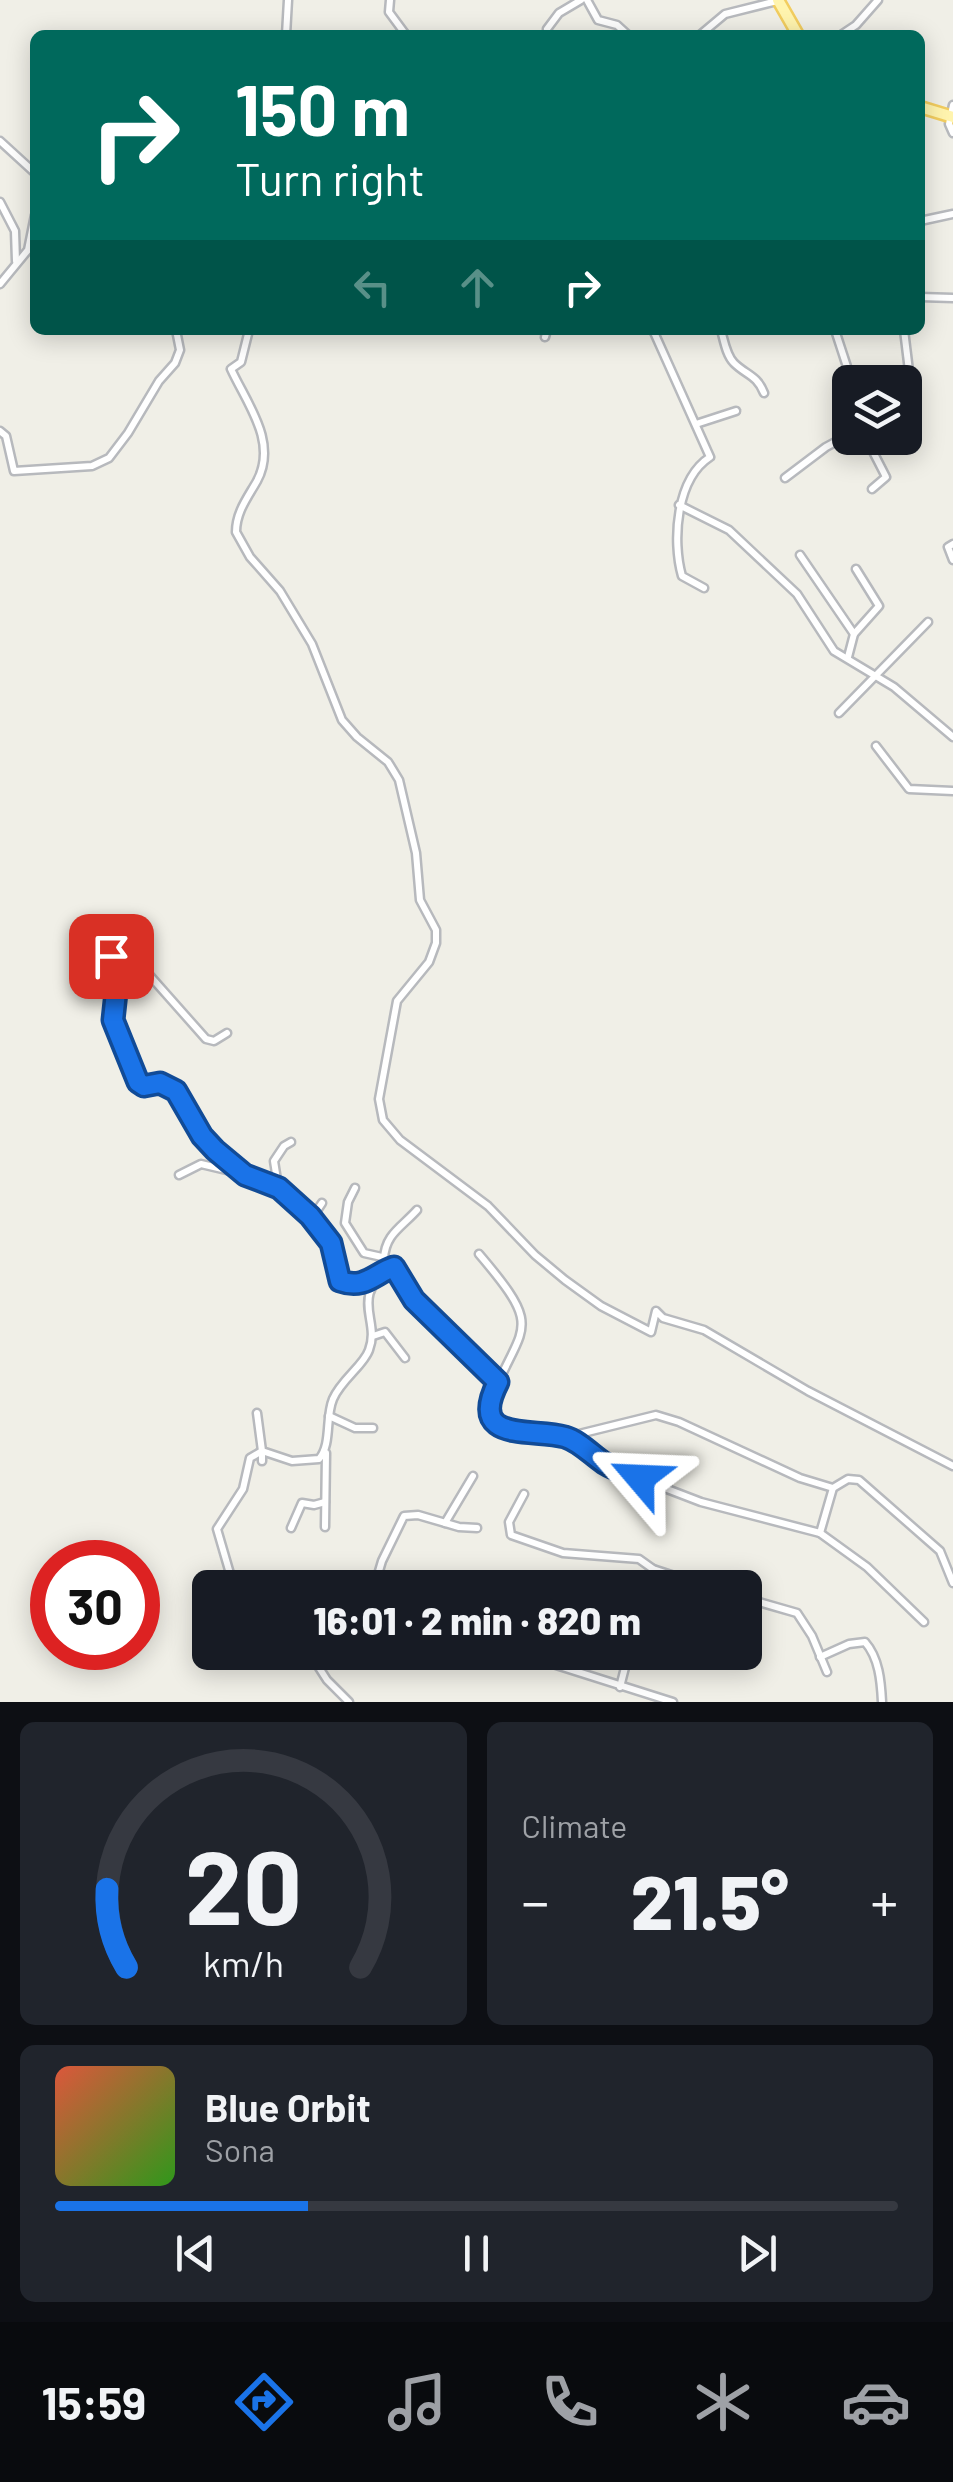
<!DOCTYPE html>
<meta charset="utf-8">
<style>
:root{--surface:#171b24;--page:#20242c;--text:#f1f3f6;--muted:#9ea1a6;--line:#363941;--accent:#1a73e8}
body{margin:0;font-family:Barlow,sans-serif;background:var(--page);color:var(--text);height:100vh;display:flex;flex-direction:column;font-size:38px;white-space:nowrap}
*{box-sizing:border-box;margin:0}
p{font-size:32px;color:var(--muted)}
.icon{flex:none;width:55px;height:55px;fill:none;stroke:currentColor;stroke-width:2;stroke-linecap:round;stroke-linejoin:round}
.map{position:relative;height:1702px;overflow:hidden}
.drawer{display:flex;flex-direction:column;gap:20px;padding:20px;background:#0d0f14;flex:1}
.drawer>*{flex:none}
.banner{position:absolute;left:30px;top:30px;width:895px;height:305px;border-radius:15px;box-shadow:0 5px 25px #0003;background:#00695c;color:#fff;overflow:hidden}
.fabs{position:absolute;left:832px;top:365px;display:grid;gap:20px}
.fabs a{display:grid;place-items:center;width:90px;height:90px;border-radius:15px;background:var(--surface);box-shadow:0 5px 25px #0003;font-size:50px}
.speed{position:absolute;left:30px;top:1540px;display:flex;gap:20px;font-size:50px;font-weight:700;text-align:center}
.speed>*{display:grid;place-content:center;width:130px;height:130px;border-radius:50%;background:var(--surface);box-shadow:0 5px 25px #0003;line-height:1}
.speed .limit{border:15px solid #d22;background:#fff;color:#111}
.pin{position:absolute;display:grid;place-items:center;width:85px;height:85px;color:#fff;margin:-42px;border-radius:20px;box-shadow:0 5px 15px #0006}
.me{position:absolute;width:110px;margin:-55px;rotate:296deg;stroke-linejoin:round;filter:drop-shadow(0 0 8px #0008)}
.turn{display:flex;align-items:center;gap:35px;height:210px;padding:0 40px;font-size:45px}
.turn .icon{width:130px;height:130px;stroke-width:2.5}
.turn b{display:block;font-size:70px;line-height:85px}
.lanes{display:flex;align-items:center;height:95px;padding:0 40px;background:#0003;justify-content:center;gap:50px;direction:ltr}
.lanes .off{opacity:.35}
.big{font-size:75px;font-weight:800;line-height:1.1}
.drawer .card{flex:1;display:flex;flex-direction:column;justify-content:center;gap:15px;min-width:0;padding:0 35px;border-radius:15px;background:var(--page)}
.drawer .dial{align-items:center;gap:0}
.dial svg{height:260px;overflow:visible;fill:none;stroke:var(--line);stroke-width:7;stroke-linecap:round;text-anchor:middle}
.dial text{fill:var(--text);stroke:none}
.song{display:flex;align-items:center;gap:30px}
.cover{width:120px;height:120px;border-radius:15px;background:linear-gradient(135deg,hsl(10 70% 55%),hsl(110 70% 35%))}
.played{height:10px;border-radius:5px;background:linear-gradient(90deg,var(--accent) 30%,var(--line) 30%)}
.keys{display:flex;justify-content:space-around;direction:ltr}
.heat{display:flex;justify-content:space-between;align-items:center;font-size:55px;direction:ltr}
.drawer .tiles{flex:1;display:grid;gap:20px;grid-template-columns:1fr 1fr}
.card:last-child{grid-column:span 2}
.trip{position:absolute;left:192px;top:1570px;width:570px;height:100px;border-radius:15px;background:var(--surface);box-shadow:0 5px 25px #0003;font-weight:800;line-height:100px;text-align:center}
.dock{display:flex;height:160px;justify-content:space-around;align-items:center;background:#090b0e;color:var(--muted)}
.dock .icon{width:70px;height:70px}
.dock .selected{color:var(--accent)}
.dock b{font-size:45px;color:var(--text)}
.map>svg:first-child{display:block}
</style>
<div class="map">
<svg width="953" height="1702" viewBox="0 0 953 1702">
<rect width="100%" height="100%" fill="#f0efe7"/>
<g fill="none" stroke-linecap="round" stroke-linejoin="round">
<g stroke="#b7b9bd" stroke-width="11">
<g id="minor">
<polyline points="390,0 389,12 406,35"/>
<polyline points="587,0 598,20 617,25 628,35"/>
<polyline points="547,29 559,13 581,0"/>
<polyline points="286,35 288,0"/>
<polyline points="700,35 725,14 777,1"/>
<polyline points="841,35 856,25 878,0"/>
<polyline points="953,105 949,124 953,133"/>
<polyline points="0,141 35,173"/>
<polyline points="0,202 15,231 16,261"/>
<polyline points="920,221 953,214"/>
<polyline points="0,284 28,250 35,215"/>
<polyline points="920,297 953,298"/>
<path d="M249,330L241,362L231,369C247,404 278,442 257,481C248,497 236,512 236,532L250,557L280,591L312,644L342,720L357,737L388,762L399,780L416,853L420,900L436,930V943L429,962L397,1001L379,1099L383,1120L400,1140L488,1206L535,1255L565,1280L601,1306L651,1332L656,1311L663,1318L704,1330L808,1391L953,1466"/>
<path d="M653,330L710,457C676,479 672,541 682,576L704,588"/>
<path d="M721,330C724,340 726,355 734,363C746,375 757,375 764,393"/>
<polyline points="835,330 852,382"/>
<polyline points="904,330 910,379"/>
<polyline points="545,337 547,330"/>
<polyline points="696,424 736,411"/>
<polyline points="0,431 6,436 14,471 92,466 109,458 128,433 159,381 175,363 180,350 176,330"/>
<polyline points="866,438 886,477 872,489"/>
<polyline points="785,478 826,447 850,434"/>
<polyline points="679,505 729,530 797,594 834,651 894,687 953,737"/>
<polyline points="953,544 948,547 953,560"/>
<polyline points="800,555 854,634"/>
<polyline points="848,657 854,634 879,606 856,569"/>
<polyline points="839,713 928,622"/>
<polyline points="876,746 909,789 953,791"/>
<polyline points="227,1033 214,1041 206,1039 112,933 105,934 117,983 113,1020 139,1082 143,1086 160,1083 176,1091 202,1136 215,1150 245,1175 279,1188 311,1216 331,1243 341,1281 350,1285 377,1279"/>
<polyline points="179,1175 201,1164 239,1173"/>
<polyline points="278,1186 274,1161 284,1146 291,1142"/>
<polyline points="355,1188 348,1202 345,1223 364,1253 382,1257"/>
<polyline points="312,1218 322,1203"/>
<path d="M479,1254C547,1334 521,1322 488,1406V1413L511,1431L567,1437L656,1415L679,1422L800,1478L833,1488"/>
<path d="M384,1259C385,1234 402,1227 417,1210"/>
<polyline points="373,1336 385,1332 405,1358"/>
<path d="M257,1413L262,1451L292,1461L319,1459C332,1444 325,1418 333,1399C341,1380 364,1365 369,1350C381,1319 348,1298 392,1266L399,1271L414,1300L498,1382"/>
<polyline points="329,1416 355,1428 373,1428"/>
<polyline points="567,1437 615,1469 701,1502 820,1533 833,1488 848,1479 859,1480 940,1551 953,1583"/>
<polyline points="262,1461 262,1451"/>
<polyline points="524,1494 509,1522 511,1535 563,1553 639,1559 653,1569 711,1588"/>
<polyline points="445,1523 473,1476"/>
<polyline points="325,1527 326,1453"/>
<polyline points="291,1528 302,1503 314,1505 325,1502"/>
<polyline points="820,1533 867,1567 924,1622"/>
<polyline points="238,1588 231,1577 217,1529 243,1489 250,1458 262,1451"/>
<polyline points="374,1588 382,1561 404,1516 418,1515 459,1527 477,1528"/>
<polyline points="646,1588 653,1569"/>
<polyline points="745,1598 797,1613 812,1636 827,1672"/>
<polyline points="309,1652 327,1680 349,1702"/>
<polyline points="515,1652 673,1702"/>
<path d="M820,1657L849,1644L865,1642C879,1658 881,1681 882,1702"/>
<polyline points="620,1687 629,1652"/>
</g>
</g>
<g stroke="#f2cd5f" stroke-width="15">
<g id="primary">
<polyline points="778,0 798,35"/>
<polyline points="920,107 953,117"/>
</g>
</g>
<use href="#minor" stroke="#fff" stroke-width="6"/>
<use href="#primary" stroke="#fff4ae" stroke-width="10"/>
</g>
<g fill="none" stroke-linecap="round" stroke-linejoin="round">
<g stroke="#114b97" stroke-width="25">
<path id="route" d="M111,956L117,983L113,1020L138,1082L144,1086L160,1083L176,1091L202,1136L215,1150L245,1175L279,1188L310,1216L331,1243L340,1281C365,1290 375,1273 394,1267L414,1300L498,1382C467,1443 530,1428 565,1437C579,1441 592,1455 604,1463C615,1470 628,1474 640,1478"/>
</g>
<use href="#route" stroke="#1a73e8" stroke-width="18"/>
</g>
</svg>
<div class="fabs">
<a><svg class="icon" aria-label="layers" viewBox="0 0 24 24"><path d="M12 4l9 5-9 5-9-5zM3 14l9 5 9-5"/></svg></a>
</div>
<div class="speed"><div class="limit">30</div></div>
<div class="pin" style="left:111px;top:956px;background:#d93025"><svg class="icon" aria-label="arrive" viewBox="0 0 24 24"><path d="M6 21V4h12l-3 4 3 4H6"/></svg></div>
<svg class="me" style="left:640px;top:1478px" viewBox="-20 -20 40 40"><path d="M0-17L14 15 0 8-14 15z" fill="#1a73e8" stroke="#fff" stroke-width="4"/></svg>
<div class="trip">16:01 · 2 min · 820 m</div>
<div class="banner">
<div class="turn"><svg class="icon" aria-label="right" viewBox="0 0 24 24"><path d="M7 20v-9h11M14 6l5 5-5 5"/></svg><div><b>150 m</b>Turn right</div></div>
<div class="lanes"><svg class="icon off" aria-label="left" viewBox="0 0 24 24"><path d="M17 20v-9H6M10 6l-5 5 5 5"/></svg><svg class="icon off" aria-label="ahead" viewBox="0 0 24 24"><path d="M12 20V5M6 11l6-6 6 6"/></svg><svg class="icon" aria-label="right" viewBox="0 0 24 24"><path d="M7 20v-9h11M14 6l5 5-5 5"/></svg></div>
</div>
</div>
<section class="drawer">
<div class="tiles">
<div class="card dial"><svg viewBox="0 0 100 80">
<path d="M14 69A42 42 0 1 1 86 69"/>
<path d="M14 69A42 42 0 0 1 8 45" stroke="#1a73e8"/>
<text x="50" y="56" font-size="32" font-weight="700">20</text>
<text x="50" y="72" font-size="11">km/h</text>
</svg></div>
<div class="card"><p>Climate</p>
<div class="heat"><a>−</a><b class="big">21.5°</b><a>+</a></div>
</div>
<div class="card">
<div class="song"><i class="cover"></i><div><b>Blue Orbit</b><p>Sona</p></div></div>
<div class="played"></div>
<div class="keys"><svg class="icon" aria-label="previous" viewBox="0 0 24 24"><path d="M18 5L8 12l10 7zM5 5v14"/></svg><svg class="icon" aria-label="pause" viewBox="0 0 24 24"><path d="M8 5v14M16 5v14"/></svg><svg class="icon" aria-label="next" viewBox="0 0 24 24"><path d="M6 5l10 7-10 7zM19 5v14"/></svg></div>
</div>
</div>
</section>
<nav class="dock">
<b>15:59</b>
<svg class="icon selected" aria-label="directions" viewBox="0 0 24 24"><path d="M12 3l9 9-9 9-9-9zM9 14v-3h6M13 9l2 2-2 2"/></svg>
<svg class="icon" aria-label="music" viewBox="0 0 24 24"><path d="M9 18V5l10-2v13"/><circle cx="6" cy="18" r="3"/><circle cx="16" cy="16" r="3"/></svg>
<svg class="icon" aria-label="phone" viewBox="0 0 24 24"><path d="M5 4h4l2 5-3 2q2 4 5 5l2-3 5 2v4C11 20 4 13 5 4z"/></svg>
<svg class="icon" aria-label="climate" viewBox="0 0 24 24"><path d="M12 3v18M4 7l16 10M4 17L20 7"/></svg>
<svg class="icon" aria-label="car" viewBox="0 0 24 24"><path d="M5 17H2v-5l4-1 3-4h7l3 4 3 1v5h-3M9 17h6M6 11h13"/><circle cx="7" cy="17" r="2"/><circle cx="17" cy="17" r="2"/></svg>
</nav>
